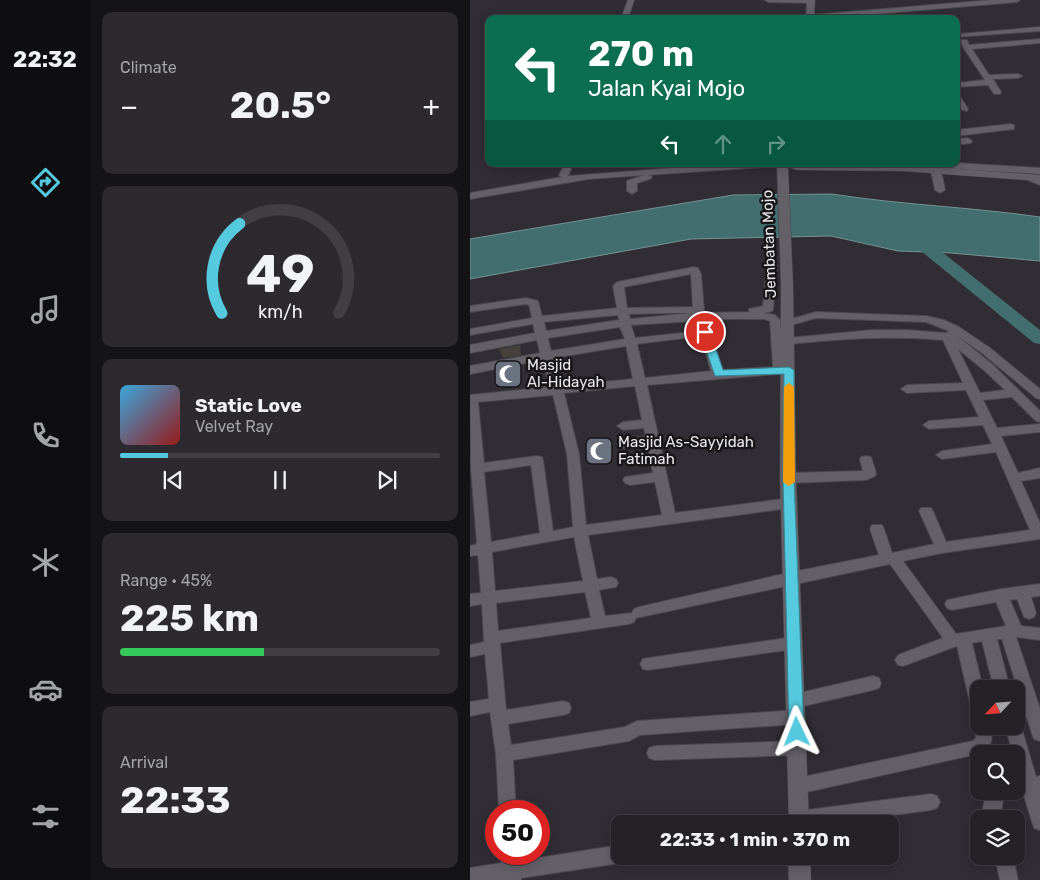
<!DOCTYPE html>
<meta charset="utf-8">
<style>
:root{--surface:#242227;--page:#2c2a2f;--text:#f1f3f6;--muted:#a3a4a7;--line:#413f44;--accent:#55cadf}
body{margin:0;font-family:Rubik,sans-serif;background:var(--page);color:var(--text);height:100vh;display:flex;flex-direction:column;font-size:19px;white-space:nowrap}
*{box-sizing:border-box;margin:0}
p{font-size:16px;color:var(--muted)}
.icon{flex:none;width:28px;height:28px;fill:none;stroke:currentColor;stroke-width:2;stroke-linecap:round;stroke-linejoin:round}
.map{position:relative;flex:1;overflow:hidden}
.details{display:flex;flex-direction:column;gap:12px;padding:12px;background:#141315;width:380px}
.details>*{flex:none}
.banner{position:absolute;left:15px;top:15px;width:475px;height:152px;border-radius:10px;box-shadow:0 2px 12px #0003,0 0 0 1px var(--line);background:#0b6e4f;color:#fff;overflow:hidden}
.needle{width:32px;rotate:244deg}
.tools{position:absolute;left:500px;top:680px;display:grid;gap:10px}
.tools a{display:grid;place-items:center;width:55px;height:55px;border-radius:10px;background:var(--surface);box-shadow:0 2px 12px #0003,0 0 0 1px var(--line);font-size:25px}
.speed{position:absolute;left:15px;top:800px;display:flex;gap:10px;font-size:25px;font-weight:700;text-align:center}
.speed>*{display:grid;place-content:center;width:65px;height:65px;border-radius:50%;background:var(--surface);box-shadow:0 2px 12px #0003,0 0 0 1px var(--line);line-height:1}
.speed .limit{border:8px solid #d22;background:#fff;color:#111}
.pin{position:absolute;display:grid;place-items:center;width:42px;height:42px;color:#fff;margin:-21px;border:2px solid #fff;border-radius:50%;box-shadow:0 1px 5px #0007}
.me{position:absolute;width:55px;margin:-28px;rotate:358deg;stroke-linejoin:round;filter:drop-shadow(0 0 4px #0008)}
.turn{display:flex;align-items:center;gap:18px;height:105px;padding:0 20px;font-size:22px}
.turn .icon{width:65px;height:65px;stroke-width:2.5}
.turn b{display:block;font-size:35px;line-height:42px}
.lanes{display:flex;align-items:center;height:48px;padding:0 20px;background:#0003;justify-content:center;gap:25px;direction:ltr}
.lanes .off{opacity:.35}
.big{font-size:38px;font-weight:700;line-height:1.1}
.details .tile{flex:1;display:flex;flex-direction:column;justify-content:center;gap:8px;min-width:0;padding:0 18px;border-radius:10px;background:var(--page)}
.details .dial{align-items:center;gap:0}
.dial svg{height:130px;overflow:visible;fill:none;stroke:var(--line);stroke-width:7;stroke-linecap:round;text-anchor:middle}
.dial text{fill:var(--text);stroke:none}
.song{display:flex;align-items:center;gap:15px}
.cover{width:60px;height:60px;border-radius:8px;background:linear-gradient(135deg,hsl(200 70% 55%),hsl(0 70% 35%))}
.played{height:5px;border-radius:2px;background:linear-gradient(90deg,var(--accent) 15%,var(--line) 15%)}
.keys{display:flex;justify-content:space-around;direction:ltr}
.heat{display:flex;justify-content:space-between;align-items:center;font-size:28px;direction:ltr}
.charge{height:8px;border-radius:4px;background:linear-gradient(90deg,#34c759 45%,var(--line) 0)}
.trip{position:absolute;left:141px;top:815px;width:288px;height:50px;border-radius:10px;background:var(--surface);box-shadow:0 2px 12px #0003,0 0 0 1px var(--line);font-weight:700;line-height:50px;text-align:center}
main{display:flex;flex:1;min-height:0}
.dock{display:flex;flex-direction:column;width:90px;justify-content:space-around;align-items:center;background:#0e0e10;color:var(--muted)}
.dock .icon{width:35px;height:35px}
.dock .on{color:var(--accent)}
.dock b{font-size:22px;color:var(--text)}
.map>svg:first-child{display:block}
</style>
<main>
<nav class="dock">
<b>22:32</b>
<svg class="icon on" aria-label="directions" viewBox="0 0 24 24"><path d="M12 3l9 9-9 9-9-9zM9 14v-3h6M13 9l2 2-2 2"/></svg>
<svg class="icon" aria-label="music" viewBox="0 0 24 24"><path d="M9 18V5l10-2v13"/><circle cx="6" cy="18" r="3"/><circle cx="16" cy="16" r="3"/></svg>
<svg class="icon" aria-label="phone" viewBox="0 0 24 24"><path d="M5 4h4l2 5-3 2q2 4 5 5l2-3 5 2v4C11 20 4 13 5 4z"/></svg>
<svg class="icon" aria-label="climate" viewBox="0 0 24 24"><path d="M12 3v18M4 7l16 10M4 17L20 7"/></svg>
<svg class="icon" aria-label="car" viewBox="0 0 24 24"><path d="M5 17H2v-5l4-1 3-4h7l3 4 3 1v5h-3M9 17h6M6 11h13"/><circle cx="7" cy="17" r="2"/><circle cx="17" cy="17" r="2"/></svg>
<svg class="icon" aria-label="filters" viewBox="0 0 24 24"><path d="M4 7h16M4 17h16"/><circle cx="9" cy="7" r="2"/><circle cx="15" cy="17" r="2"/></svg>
</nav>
<section class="details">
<div class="tile"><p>Climate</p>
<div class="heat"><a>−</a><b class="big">20.5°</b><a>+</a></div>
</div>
<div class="tile dial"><svg viewBox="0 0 100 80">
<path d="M14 69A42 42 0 1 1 86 69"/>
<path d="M14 69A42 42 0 0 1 25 14" stroke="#55cadf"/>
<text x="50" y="56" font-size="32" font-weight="700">49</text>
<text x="50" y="72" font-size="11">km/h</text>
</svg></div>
<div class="tile">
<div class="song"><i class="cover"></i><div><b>Static Love</b><p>Velvet Ray</p></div></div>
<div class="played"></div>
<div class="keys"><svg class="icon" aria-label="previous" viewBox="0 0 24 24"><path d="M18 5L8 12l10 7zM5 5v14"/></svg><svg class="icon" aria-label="pause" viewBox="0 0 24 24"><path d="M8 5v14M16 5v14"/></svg><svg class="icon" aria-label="next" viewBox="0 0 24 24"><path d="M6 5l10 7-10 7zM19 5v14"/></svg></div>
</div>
<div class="tile"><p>Range · 45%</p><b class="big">225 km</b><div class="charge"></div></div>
<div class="tile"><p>Arrival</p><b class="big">22:33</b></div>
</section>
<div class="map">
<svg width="570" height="880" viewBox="0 0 570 880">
<rect width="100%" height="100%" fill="#302d34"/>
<path fill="#426e6f" stroke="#749394" d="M362,194C432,205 501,207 570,217V261L481,253L428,251L361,236L221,239L0,279V239L263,195Z"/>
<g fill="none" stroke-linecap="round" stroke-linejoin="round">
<polygon fill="#426e6f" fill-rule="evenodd" points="441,230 447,232 570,330 570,344 564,343 435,238 433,235 435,232"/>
</g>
<polygon fill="#47413c" points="50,345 51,355 33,358 29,349"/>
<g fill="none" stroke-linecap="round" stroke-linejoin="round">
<g stroke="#4a484d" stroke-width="2">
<g id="street">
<polygon points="158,0 164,0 158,19 151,19"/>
<polygon points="295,0 344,0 344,1 341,3 298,2"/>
<polygon points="522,0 550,0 547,2 346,19 337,17 341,15"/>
<polygon points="570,27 570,31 486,37 486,34 489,34"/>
<polygon points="570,39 570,43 502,49 519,75 548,74 552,76 548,78 523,79 531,92 530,94 524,94 518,85 486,87 486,83 515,80 493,47 491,40 497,40 499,45"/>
<polygon points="486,95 489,95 498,109 497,111 490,109 486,104"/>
<polygon points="541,124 544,125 544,129 486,136 486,130"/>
<polygon points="498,138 502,141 501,143 486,145 486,139"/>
<polygon points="486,163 570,168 570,174 454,167 450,164"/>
<polygon points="95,164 103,164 98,176 257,164 296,164 292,167 178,175 182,177 180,179 167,183 167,191 162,194 157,191 157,181 174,175 119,179 0,199 0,193 92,177 89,175"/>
<polygon points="466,168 471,171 475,190 470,193 465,190 461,171"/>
<polygon points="558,174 570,179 570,185 555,179 555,175"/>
<path d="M302,262L307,265L303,309L302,311L294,313L305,315L310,320L314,366L320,367L322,370L320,373L177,385L205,513L320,498L325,500L327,503L325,506L320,508L118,535L127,579L141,577L146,579L148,583L146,587L129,590L135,616L162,613L164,609L169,607L322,572L409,555L400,529L402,525H412L414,529L422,553L464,544L449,511L451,508H461L463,511L476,542L560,530L526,452L472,459L466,455L472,451L522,444L513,425L459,429L453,425L459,421L509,417L496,390L437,393L431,389L437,385L493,383L473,340C418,335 372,339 318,344L312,341L318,338L402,330H437L476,333L479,331L456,322L346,318L318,326L312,323L314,321L346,312L456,316L474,320L489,327L520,348L570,389V399L566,398L512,353L486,335L523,365L570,411V422L566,421L542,397L513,400L527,428L570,424V432L531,436L548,473L570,468V478L551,481L570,523V539L472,553L433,561L486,634L536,626L526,602L482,610L477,608L475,604L477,600L531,589L570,584V596L561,597L566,613L564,617L559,619L554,617L547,599L540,600L551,626L570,628V640L546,637L570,709V741L564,739L562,734L532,639H527L540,689H524L512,641L502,643L513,689H509V714L503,712L501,707L487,646L433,666L428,665L425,660L428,655L473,638L420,564L415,565L166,618L164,622L159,624L30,643L36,710L93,701L99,703L101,708L99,713L93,715L38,724L41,745L155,727L167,721L327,710L333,712L335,717L333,722L327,724L170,735L159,741L43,760L46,811H29L26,754L20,712L0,716V702L19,699L15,654L0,657V645L14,642L12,604L0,606V594L11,593L8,555L0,556V546L7,544L1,469L0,395L80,387L72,360L0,374V366L70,353L67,340L0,353V345L65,333L63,324L0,335V329L62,318L59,305L56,304L0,312V306L56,298L68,301L72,316L147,308L143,286L147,282L224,267L228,268L231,274L234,310L230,313L279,312V309L293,306L297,265ZM221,274L223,307L157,308L154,287ZM197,313H222L160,319L159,314ZM148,315L149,320L76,331L74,322ZM258,319H294L300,321L303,367L253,370L239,330L165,338L161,325ZM150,327L155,339L81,351L78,338ZM231,336L241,371L175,378L167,344ZM156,346L163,379L92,386L83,358ZM488,349L515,371L535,390L510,393ZM165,386L172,420L153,422L147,426L153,430L174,428L176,436L153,440L147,444L153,448L177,444L183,473L155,477L153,480L155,483L160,485L185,482L192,515L116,525L109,454L94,393ZM83,395L97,454L103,527L83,531L73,460L72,457L67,456L14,463L8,402ZM61,465L70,533L21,542L14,472ZM104,537L113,581L25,591L22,552ZM115,592L121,618L28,631L26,603Z"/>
<polygon points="396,456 401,457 406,473 405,476 396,480 318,483 313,481 312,478 313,475 318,473 393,471 390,460 391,457"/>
<polygon points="324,637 329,639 332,643 329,647 324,649 178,670 173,669 170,664 173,659 178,658"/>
<polygon points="403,676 409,678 411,683 409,688 403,690 325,708 319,706 317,701 319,696 325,694"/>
<path d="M509,720V726H521C523,741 522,749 507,754L328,794L322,792L320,786L322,780L328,778L503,741L506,738L505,726Z"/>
<polygon points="546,720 551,726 566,777 570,776 570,830 564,828 553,793 546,794 540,791 546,791 546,778 549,778 546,767 546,754 543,754 535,726 546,726"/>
<polygon points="327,741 333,743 335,748 333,753 327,755 185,760 179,758 177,753 179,748 185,746"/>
<path d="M517,791H537C532,803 530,806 534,819H516L513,807Z"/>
<polygon points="461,794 467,796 470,802 467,808 461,810 355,824 322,824 320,819 323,813 329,811"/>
<polygon points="150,845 150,856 158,856 156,860 150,863 51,878 51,880 0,880 0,868 31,863 30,854 48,854 49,861"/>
<polygon points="525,856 543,856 548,880 530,880"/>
</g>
</g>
<g stroke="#4a484d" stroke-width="1">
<g id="secondary">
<polygon points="337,0 345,0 344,19 336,19"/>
<polygon points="307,164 432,165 570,175 570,181 432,171 327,170 318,167 323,285 326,478 339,824 319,824 310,478 311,285"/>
<polygon points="318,856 340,856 341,880 319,880"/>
</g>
</g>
<use href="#street" fill="#646068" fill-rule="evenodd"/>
<use href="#secondary" fill="#646068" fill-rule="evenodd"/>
</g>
<polygon fill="#55cadf" stroke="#378391" points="235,329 240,332 253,370 319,367 324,370 324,478 334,732 332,737 327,739 322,737 319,732 313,478 314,374 245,376 230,332"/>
<polygon fill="#f59e0b" points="319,383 324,387 325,482 319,486 313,482 314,387"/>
<defs>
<g id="mosque-square" transform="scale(1.4375)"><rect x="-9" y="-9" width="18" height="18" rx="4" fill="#6b7280" stroke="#171619"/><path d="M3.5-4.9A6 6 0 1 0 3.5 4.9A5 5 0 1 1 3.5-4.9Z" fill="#fff"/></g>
</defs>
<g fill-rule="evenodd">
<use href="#mosque-square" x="38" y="374"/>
<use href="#mosque-square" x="129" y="451"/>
</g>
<g text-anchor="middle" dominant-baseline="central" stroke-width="5" stroke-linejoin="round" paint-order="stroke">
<g font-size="15" fill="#eae8ec" stroke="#171619">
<text transform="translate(299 244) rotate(-92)">Jembatan Mojo</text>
</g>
<g font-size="15" fill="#eae8ec" stroke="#171619" text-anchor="start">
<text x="57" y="365">Masjid<tspan x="57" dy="17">Al-Hidayah</tspan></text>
<text x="148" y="442">Masjid As-Sayyidah<tspan x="148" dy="17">Fatimah</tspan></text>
</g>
</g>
</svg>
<div class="tools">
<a><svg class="needle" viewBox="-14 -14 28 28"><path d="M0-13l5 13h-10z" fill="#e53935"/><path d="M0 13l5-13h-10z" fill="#a3a4a7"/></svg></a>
<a><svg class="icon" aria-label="search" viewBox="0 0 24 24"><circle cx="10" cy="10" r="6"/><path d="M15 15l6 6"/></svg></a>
<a><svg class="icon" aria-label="layers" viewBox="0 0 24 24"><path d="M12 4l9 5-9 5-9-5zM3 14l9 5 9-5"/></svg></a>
</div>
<div class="speed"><div class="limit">50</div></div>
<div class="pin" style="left:235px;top:332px;background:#d93025"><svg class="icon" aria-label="arrive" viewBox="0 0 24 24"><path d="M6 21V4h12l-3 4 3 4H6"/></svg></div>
<svg class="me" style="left:327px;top:732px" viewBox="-20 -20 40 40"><path d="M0-17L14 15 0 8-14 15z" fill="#55cadf" stroke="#fff" stroke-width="4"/></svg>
<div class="trip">22:33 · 1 min · 370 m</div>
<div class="banner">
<div class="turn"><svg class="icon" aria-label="left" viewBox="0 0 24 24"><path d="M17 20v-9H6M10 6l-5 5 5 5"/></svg><div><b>270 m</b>Jalan Kyai Mojo</div></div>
<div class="lanes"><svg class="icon" aria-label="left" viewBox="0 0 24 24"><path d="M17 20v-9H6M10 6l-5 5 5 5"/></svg><svg class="icon off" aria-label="ahead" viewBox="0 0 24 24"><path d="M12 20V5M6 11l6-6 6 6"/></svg><svg class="icon off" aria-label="right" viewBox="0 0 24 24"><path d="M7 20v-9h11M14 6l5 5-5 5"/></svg></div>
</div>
</div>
</main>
